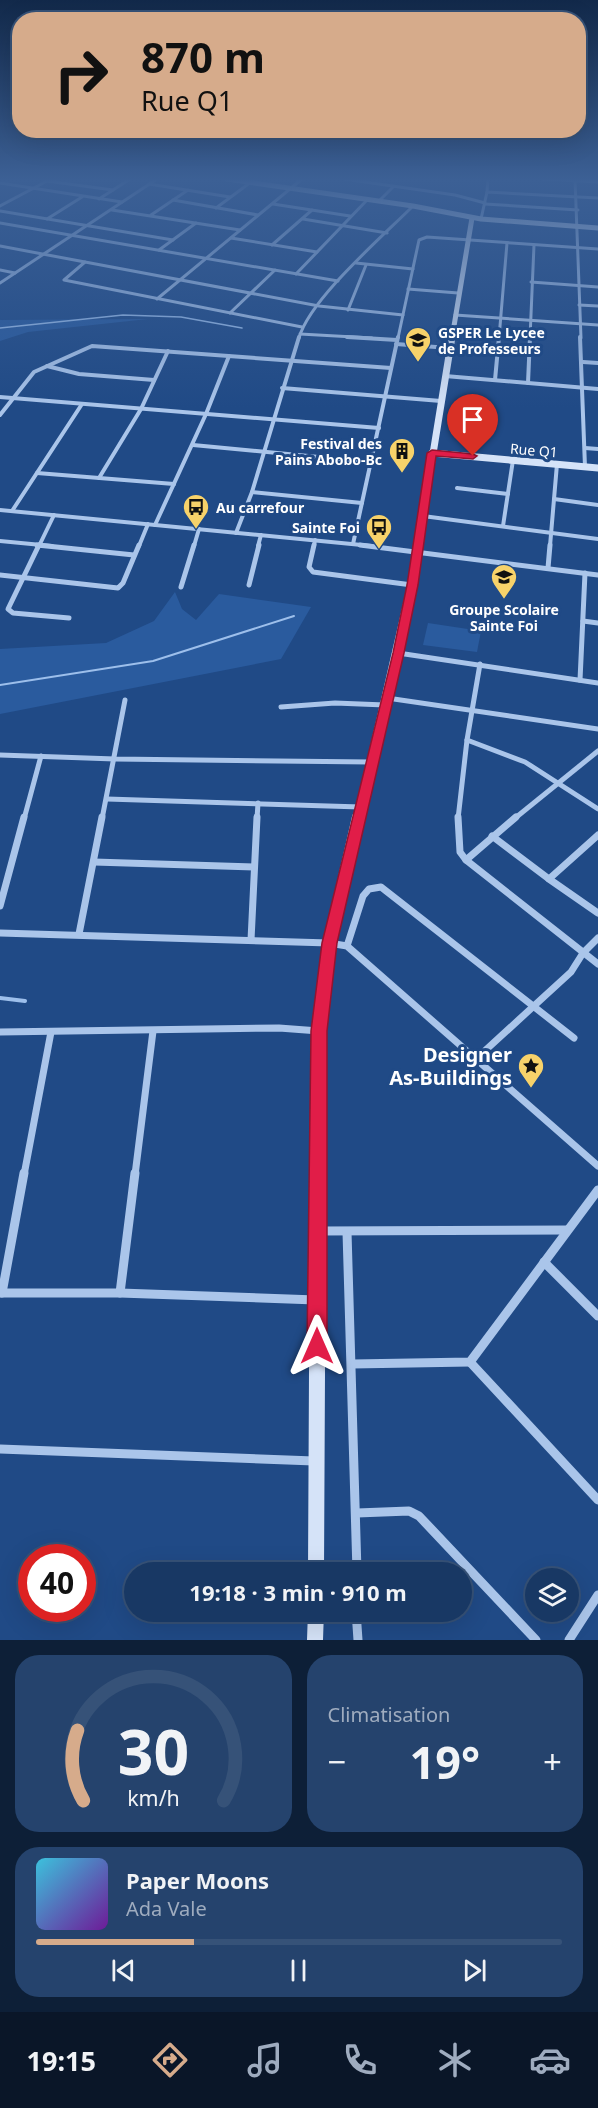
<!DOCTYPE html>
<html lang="fr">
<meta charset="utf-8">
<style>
:root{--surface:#183864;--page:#25436d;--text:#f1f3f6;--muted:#9facbf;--line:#365278;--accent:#d6ab8b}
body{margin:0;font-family:"Noto Sans",sans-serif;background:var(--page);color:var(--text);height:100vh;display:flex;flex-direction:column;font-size:22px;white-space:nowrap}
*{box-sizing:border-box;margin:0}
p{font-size:20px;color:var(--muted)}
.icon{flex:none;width:33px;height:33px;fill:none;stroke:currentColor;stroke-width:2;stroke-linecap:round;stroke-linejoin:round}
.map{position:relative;height:1640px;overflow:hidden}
.side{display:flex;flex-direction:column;gap:15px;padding:15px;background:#0d1f37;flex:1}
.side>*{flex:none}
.guide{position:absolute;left:12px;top:12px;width:574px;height:126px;border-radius:24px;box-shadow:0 6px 24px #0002,0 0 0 2px var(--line);background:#d6ab8b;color:#111;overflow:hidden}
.controls{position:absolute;left:525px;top:1568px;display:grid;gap:12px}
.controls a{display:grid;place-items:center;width:54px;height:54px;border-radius:50%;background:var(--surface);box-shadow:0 6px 24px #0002,0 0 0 2px var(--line);font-size:30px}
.speed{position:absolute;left:18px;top:1544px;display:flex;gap:12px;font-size:30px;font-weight:700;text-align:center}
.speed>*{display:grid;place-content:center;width:78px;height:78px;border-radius:50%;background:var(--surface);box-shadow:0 6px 24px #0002,0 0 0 2px var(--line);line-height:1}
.speed .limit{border:9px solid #d22;background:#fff;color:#111}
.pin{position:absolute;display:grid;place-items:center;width:51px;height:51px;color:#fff;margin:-62px -26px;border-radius:50% 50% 50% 0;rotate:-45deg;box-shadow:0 0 6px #0007}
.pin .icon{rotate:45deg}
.me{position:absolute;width:66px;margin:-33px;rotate:0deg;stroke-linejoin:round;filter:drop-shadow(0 0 4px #0008)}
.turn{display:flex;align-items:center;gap:21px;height:126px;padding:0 30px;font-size:27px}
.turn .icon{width:78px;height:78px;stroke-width:2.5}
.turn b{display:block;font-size:42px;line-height:51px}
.big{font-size:45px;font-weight:700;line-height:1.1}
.side .widget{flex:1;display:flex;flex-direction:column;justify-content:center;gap:9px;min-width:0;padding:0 21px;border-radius:24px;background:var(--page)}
.side .dial{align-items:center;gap:0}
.dial svg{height:156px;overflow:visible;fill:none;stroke:var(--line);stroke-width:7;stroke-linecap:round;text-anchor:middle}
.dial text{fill:var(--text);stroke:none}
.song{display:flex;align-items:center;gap:18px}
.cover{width:72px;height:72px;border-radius:9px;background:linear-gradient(135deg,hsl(190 70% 55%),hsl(280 70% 35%))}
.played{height:6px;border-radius:3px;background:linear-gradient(90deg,var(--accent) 30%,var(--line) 30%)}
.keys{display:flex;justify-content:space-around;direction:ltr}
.heat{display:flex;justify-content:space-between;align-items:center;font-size:33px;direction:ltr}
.side .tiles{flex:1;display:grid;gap:15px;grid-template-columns:1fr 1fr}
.widget:last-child{grid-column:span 2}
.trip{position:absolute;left:124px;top:1562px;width:348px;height:60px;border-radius:30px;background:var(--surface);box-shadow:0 6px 24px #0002,0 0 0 2px var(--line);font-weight:700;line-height:60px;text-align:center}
.tab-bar{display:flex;height:96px;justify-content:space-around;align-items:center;background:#0a1628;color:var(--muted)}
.tab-bar .icon{width:42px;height:42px}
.tab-bar .on{color:var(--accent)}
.tab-bar b{font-size:27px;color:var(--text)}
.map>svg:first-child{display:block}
</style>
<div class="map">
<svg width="598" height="1640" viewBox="0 0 598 1640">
<rect width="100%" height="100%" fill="#204a86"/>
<g fill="#2a5b9e">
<polygon points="148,319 28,332 0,341 0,320"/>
<polygon points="175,592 182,609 196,620 219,594 311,607 281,659 0,714 0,649 106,643 154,621"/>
<polygon points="428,623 481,631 477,652 423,645"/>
</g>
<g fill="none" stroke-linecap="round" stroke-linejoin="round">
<polyline stroke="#9dbfeb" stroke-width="1.5" points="0,328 123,315 181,317 242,328"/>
<polyline stroke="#9dbfeb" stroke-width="2" points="0,685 153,661 294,616"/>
<polyline stroke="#9dbfeb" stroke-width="4" points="0,998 25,1001"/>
<g stroke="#aac5ea" stroke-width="3">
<polyline points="344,179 455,195 485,203"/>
<polyline points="544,179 598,182"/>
<polyline points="575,179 581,338"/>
<polyline points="0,183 122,202"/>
<polyline points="149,184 230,197"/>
<polyline points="487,192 488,179"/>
<polyline points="99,199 130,179"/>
<polyline points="173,200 258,215"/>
<polyline points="379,201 394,186"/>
<polyline points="273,204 350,216"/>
<polyline points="485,204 578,210"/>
<polyline points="0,206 47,181 113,190"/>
<polyline points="216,208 251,182"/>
<polyline points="112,210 240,230"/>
<polyline points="0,211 173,240"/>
<polyline points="151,215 188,190"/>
<polyline points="47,219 82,197"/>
<polyline points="303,219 387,233"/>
<polyline points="481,219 487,192 598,198"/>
<polyline points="0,223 338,281"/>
<polyline points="231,238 317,252"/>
<polyline points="272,245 312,210"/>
<polyline points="0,246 319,306 403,315"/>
<polyline points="159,250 196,223"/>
<polyline points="85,262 64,280 302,327"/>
<polyline points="356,263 413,269"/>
<polyline points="0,270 15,273"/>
<polyline points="296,274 368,199"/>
<polyline points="531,282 598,287"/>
<polyline points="0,283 157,179"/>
<polyline points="408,289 458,293"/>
<polyline points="157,299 302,179"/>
<polyline points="579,305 598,306"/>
<polyline points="348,310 366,265"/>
<polyline points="230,313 275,270"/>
<polyline points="455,315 598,325"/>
<polyline points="300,334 372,338"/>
<path d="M299,338C310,299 382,237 413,206"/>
<polyline points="398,338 419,240 427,237 598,249"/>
<polyline points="499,338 507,243"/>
<polyline points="530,338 534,245"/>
</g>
<g stroke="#aac5ea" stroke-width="4">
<polyline points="347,337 397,340"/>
<polyline points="580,337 585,467"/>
<polyline points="396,344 449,348"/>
<polyline points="583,362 598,363"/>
<polyline points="47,366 79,374 154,380"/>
<polyline points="445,376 598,389"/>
<polyline points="495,380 499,337"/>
<polyline points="528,383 530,337"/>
<polyline points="282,388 441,401"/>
<polyline points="0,397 379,428"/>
<polyline points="0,415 34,372 92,346 391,368"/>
<polyline points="193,445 371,462"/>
<polyline points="585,448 598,449"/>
<polyline points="37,473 174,484"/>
<polyline points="99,478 141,409 168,351"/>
<polyline points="457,488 508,494"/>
<polyline points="252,492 362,503"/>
<polyline points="554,499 598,505"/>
<polyline points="0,510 372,546"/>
<polyline points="12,511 82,404"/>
<polyline points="423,516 598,539"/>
<polyline points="155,525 206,414 229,356"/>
<polyline points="503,526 513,460"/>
<polyline points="236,533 252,492 299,337"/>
<polyline points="0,541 52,546"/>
<polyline points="353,544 398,337"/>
<polyline points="39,546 54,515"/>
<polyline points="139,546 148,524"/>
<polyline points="194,546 199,529"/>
<polyline points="258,546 261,535"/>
<polyline points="314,546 315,540"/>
<polyline points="550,546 557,464"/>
</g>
<g stroke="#aac5ea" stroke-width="5">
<polyline points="37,545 134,555"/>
<polyline points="39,545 8,609 13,613 69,618"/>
<polyline points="314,545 309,567 313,572 412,585"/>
<polyline points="360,545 598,575"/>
<polyline points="548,568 550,545"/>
<polyline points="0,575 118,588 123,583 139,545"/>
<polyline points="249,585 259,545"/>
<polyline points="181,587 194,545"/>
<polyline points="583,621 598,623"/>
<polyline points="398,653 598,683"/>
<polyline points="580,680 585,573"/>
<polyline points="387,698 598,729"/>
<polyline points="281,707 335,703 385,705"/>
<polyline points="467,740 525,762 598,809"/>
<polyline points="0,755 115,759 371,762"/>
<polyline points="107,799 361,807"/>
<polyline points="24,819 41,756"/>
<polyline points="102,819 125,700"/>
<polyline points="257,819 258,803"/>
<polyline points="458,819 467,740 480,664"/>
<polyline points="514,819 598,751"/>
</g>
<g stroke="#aac5ea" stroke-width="7">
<polyline points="458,817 460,852 466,860 598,964"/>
<polyline points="492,836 549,879 598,835"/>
<polyline points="466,860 516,817"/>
<polyline points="94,862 254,867"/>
<polyline points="549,879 598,913"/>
<polyline points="0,906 24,817"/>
<polyline points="0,933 329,943 347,946 598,1166"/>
<polyline points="79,934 102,817"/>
<polyline points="251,940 257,817"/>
<polyline points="347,946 363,896 369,889 381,887 574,1038"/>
<polyline points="0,1032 279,1028 319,1031"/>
<polyline points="477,1058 571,972 583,953 598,938"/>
<polyline points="24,1175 51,1032"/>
<polyline points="135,1175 153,1031"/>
</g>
<g stroke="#aac5ea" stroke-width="9">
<polyline points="320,1231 567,1230"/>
<polyline points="347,1232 357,1572"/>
<polyline points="544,1262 598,1316"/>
<polyline points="0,1293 120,1293 316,1300"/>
<polyline points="2,1293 24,1173"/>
<polyline points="120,1293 135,1173"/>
<polyline points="470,1362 598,1500"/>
<polyline points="352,1364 470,1362 598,1190"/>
<polyline points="0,1449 314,1461"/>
<polyline points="357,1513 409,1511 419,1516 536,1640"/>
<polyline points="356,1611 358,1640"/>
<polyline points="569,1640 598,1595"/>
</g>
<g stroke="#d5e3f8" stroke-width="5">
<polyline points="227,179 413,206 481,219 598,228"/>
<polyline points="452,338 472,218"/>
</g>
<g stroke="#d5e3f8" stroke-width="7">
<polyline points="432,453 598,468"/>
<polyline points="418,546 452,337"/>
</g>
<polyline stroke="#d5e3f8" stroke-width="9" points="358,819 412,585 418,545"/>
<polyline stroke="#d5e3f8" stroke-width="12" points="318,1175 319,1031 329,943 358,817"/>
<g stroke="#d5e3f8" stroke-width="16">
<polyline points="316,1572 318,1173"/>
<polyline points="315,1640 316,1611"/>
</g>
</g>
<linearGradient id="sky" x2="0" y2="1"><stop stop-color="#12294a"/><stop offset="0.44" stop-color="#3c6095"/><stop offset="1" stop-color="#3c6095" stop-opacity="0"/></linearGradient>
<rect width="598" height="408" fill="url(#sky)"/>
<polygon fill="#e11d48" stroke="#92132f" stroke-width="1.5" points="432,450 473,454 477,456 473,459 436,456 418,585 404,653 337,943 327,1031 327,1346 324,1353 317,1356 310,1353 307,1346 311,1031 322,943 393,653 407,585 427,453"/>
<defs>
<g id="school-pin" transform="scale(1.35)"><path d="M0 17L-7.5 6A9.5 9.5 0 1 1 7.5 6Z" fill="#f7d26a" stroke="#204a86"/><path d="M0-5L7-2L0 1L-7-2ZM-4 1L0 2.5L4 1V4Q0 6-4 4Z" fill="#111"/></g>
<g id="building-pin" transform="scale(1.35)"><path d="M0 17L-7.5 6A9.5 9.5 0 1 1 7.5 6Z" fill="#f7d26a" stroke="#204a86"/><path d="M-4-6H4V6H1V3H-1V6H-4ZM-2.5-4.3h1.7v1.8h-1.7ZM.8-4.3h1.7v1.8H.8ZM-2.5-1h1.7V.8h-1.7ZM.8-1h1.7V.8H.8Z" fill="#111"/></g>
<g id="bus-pin" transform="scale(1.35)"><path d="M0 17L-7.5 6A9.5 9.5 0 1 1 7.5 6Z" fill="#f7d26a" stroke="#204a86"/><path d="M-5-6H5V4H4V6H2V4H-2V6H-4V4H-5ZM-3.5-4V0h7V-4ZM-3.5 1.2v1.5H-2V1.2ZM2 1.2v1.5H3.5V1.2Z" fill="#111"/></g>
<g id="sight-pin" transform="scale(1.35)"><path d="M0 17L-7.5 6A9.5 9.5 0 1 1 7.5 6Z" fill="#f7d26a" stroke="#204a86"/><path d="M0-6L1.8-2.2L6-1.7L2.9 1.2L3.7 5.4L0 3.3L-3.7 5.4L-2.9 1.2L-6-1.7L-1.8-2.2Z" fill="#111"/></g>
</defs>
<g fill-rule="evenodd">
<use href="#school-pin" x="418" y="340"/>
<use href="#building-pin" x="402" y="451"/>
<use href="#bus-pin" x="196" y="507"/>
<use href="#bus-pin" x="379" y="527"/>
<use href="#school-pin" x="504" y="577"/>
<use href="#sight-pin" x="531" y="1066"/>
</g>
<g text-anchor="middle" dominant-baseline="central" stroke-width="6" stroke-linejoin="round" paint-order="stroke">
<g font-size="14" font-weight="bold" fill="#fff" stroke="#204a86" text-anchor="start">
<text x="438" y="332">GSPER Le Lycee<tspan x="438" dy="16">de Professeurs</tspan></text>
<text x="382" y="443" text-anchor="end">Festival des<tspan x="382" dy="16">Pains Abobo-Bc</tspan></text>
<text x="216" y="507">Au carrefour</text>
<text x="360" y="527" text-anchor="end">Sainte Foi</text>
<text x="504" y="609" text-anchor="middle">Groupe Scolaire<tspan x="504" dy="16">Sainte Foi</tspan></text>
</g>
<g font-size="14" fill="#fff" stroke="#204a86">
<text transform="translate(534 450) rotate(5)">Rue Q1</text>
</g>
<g font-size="20" font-weight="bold" fill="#fff" stroke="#204a86" text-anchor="end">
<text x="512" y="1054">Designer<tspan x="512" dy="23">As-Buildings</tspan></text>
</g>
</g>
</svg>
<div class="controls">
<a><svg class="icon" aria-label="layers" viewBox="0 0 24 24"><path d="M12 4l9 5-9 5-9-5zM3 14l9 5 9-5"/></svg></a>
</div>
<div class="speed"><div class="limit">40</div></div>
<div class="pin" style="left:473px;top:456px;background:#d93025"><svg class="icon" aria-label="arrive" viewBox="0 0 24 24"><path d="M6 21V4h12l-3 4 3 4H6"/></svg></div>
<svg class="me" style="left:317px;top:1346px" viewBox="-20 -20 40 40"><path d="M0-17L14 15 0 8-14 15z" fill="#e11d48" stroke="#fff" stroke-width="4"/></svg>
<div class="trip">19:18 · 3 min · 910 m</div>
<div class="guide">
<div class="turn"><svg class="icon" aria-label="right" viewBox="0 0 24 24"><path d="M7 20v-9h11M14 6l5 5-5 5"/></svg><div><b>870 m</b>Rue Q1</div></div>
</div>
</div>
<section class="side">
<div class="tiles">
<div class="widget dial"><svg viewBox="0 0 100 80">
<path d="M14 69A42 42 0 1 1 86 69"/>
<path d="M14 69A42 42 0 0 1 11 33" stroke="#d6ab8b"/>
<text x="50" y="56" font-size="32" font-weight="700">30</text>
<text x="50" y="72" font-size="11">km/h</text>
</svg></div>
<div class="widget"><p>Climatisation</p>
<div class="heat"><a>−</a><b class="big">19°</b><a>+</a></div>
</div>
<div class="widget">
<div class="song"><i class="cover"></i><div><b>Paper Moons</b><p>Ada Vale</p></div></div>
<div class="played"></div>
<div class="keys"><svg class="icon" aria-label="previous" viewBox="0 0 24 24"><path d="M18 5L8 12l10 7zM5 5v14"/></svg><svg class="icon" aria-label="pause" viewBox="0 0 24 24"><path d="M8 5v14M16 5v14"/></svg><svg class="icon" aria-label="next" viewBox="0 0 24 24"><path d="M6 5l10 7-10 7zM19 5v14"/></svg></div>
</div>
</div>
</section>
<nav class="tab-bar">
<b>19:15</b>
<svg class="icon on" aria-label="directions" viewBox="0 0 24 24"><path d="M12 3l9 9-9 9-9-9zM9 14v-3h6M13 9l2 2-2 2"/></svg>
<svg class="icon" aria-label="music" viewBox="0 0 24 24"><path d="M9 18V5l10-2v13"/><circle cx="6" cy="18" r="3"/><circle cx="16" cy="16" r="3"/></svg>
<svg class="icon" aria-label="phone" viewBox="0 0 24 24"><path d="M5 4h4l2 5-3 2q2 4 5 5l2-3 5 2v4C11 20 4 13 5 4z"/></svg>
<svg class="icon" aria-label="climate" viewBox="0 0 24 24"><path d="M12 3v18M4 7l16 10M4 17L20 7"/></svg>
<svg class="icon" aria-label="car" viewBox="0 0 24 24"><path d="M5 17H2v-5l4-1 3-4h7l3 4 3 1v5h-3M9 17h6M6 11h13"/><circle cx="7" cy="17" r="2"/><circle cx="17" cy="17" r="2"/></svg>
</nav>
